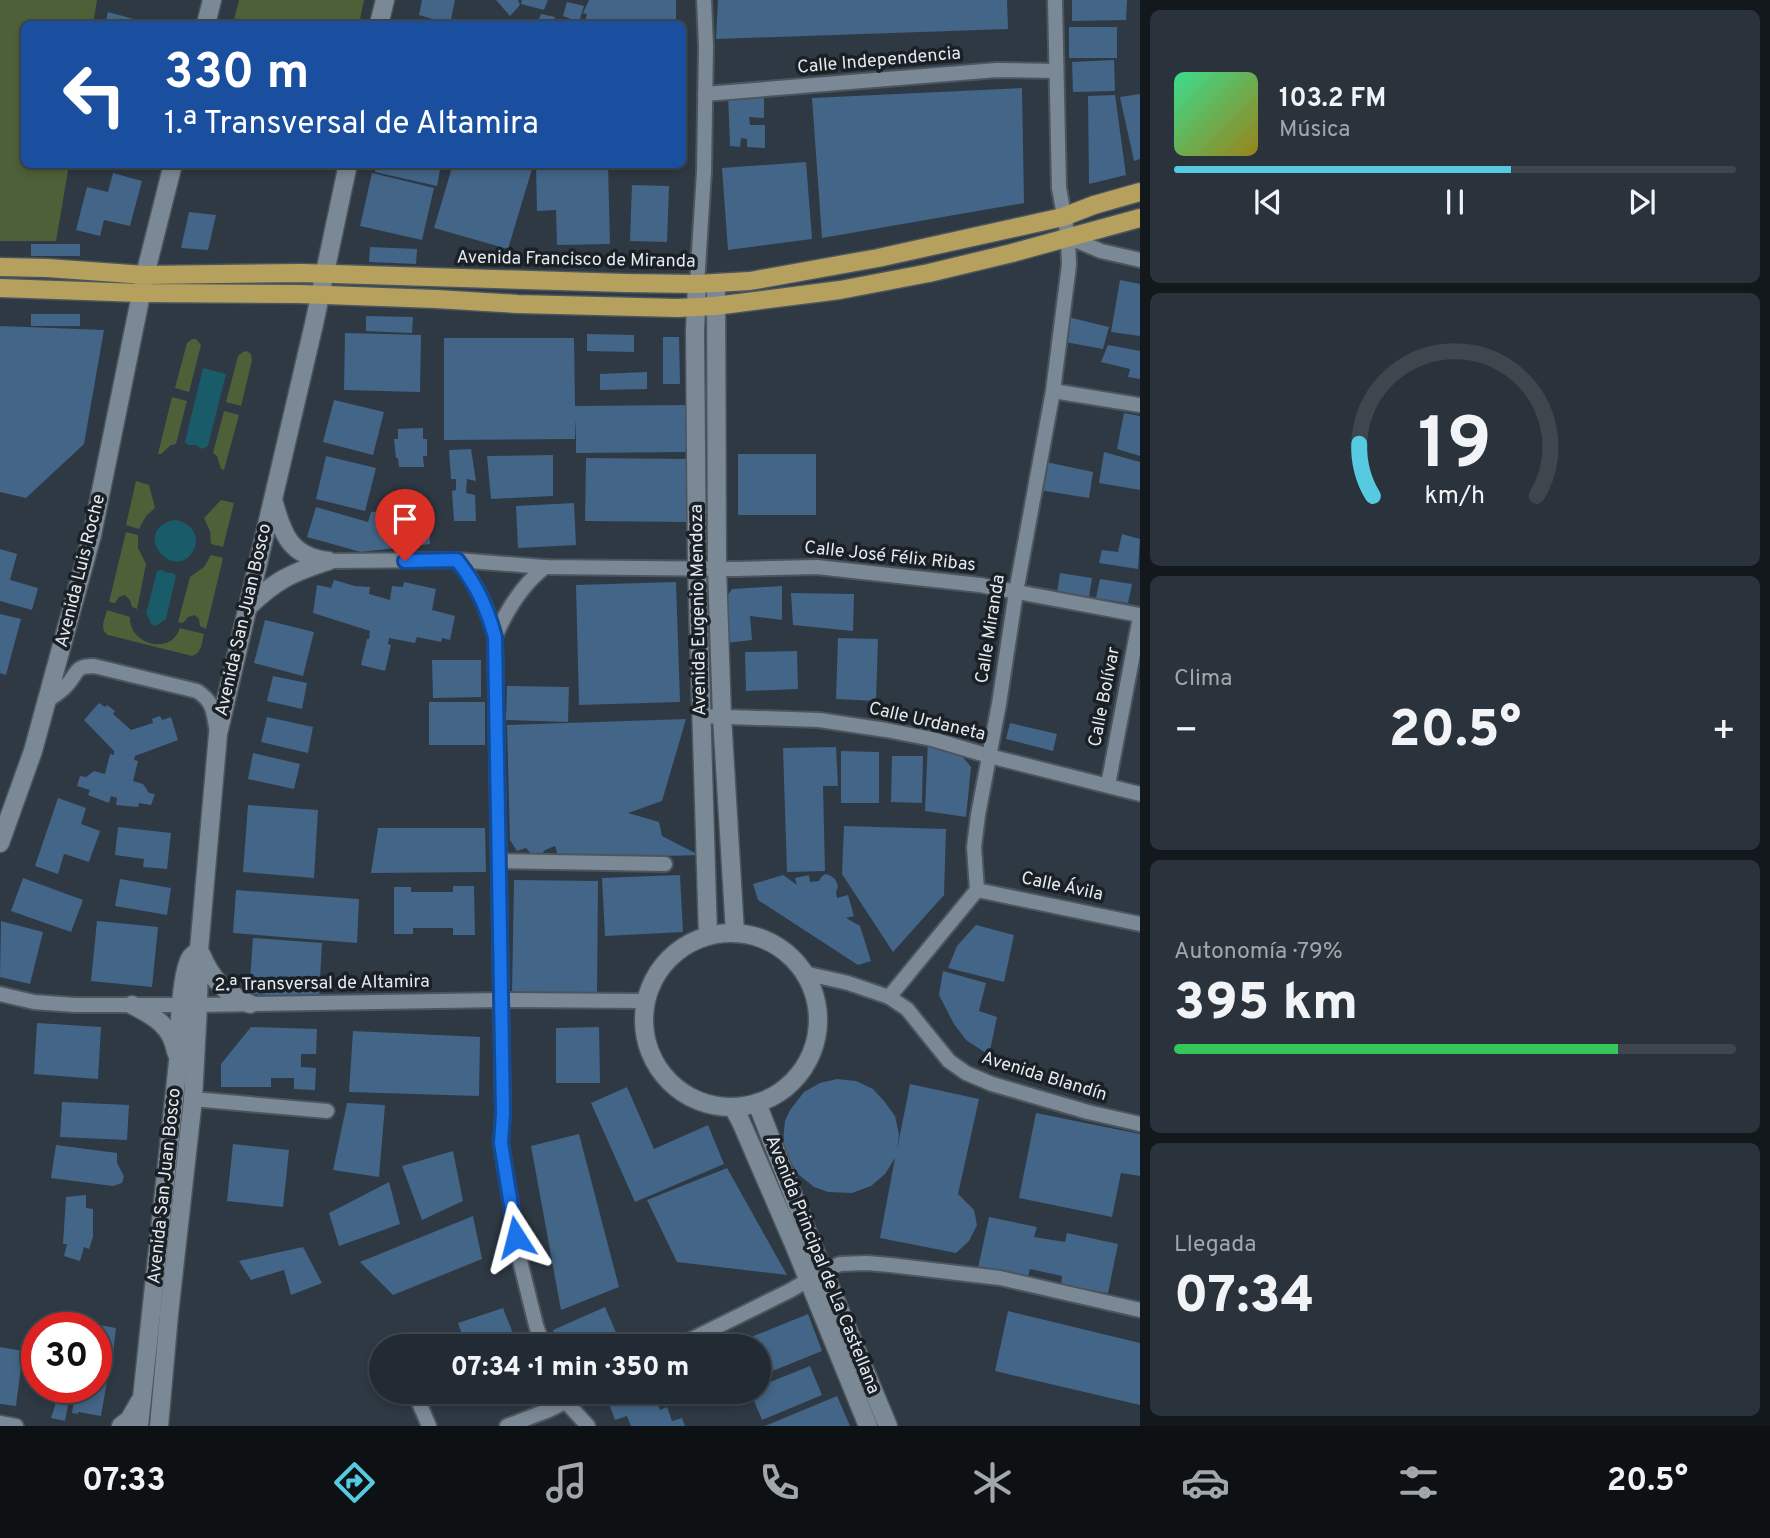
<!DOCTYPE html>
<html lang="es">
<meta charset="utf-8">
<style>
:root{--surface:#222b33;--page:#2a333b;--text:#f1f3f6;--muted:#a2a7ac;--line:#3f474e;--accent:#55cae0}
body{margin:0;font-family:Overpass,sans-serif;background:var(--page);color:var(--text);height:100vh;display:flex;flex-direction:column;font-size:26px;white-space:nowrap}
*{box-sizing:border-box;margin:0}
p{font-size:23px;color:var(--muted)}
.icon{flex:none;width:38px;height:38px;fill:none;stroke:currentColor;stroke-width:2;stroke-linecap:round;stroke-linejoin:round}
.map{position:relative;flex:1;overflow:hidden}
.side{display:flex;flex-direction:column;gap:10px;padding:10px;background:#13181c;width:630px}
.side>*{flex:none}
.guide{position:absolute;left:21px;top:21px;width:665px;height:147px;border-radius:10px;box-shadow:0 4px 10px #0003,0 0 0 2px var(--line);background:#1a4fa0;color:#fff;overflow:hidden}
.speed{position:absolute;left:21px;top:1312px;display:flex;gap:14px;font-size:35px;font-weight:700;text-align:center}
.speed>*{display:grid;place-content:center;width:91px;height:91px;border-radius:50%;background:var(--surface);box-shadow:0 4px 10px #0003,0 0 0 2px var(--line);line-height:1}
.speed .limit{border:10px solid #d22;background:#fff;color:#111}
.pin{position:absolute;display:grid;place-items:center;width:60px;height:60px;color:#fff;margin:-72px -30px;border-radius:50% 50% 50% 0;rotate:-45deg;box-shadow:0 0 7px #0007}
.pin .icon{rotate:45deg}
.me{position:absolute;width:77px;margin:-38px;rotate:351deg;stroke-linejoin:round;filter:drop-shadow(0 0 5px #0008)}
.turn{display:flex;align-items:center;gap:24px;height:147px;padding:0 28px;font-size:32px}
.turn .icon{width:91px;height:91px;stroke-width:2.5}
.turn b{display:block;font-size:49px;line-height:60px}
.big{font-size:52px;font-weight:800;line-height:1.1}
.side .tile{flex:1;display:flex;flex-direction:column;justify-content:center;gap:10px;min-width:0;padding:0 24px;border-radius:10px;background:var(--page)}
.side .dial{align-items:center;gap:0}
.dial svg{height:182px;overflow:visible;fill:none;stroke:var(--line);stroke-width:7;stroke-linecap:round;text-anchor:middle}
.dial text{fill:var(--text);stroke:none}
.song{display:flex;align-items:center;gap:21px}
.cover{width:84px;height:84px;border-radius:10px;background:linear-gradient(135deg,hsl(150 70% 55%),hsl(50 70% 35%))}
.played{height:7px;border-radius:4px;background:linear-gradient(90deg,var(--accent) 60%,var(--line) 60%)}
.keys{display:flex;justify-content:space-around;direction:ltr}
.heat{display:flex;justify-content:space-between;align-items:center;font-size:38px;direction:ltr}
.charge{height:10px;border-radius:5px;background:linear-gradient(90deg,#34c759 79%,var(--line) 0)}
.trip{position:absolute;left:369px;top:1334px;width:402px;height:70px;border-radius:35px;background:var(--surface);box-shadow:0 4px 10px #0003,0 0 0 2px var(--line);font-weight:800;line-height:70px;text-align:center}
.tabs{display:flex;height:112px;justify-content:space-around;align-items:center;background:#0e1114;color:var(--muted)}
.tabs .icon{width:49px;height:49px}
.tabs .selected{color:var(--accent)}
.tabs b{font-size:32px;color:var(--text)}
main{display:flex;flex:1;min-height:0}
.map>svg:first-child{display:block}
</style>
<main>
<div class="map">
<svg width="1140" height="1426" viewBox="0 0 1140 1426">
<rect width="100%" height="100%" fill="#2e3944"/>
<g fill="#4e6038">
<polygon points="0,0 97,0 93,24 24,24 24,164 69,165 56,241 0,241"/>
<polygon points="239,0 364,0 359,24 233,24"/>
<polygon points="192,339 196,339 201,345 189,392 175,388 187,343"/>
<polygon points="247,351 251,354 252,360 241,406 226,402 238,356 243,352"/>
<polygon points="172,397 187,401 176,444 171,445 161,454 158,454"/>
<polygon points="224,411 239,415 224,470 221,469 217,456 213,453"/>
<polygon points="136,481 149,485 155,508 146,516 139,529 126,525"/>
<polygon points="221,500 234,503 223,547 211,544 210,531 204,518"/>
<polygon points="126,532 138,535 138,548 146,564 137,609 132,607 130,600 125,595 119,597 115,603 109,602"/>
<polygon points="211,555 223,558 206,629 200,626 199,619 195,615 188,617 183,623 178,622 190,577 204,567"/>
<path d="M107,610L130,617C129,645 171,656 180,628L204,634C202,642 202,653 192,656L108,635C99,629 105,619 107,610Z"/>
</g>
<g fill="#195b69">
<polygon points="203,368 226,374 208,446 202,449 196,445 188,445 185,442"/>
<path d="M174,520C189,521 202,535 193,551C174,584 129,531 174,520Z"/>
<polygon points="162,570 167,573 173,573 176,576 166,619 156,626 151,624 149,618 146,614 157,571"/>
</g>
<g fill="#436587">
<polygon points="422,0 455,0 450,24 419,15"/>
<polygon points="496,0 518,0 520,5 510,16"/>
<polygon points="522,0 548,0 544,10 521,4"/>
<polygon points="589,0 676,0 676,24 584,24 587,14 583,13"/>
<polygon points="718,0 1007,0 1008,29 716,39"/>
<polygon points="1072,0 1127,0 1126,20 1072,21"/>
<polygon points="567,2 584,6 579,22 563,16"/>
<polygon points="108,12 152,24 105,24"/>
<polygon points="541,14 555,17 553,24 532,24 534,20 538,21"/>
<rect x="1069" y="27" width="48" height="31"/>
<polygon points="1114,60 1115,91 1073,92 1072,62"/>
<polygon points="1022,88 1024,203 822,238 812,98"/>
<polygon points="728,94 743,95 743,100 747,99 747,94 764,95 764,118 749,117 750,125 765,125 765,148 747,147 747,139 741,138 740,147 730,146"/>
<polygon points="1140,94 1140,159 1134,161 1120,97"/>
<polygon points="1115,95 1126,175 1089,184 1088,96"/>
<polygon points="806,162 812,239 728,250 722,168"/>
<polygon points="376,164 441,164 437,186 375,172"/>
<polygon points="453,164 515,164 532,169 508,249 434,228"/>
<polygon points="536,164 608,164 610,244 557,245 556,210 537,211"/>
<polygon points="113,173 142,181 130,226 104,220 100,236 76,230 87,187 108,192"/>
<polygon points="372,173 434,188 422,240 360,226"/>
<polygon points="632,185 669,186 667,242 630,241"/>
<polygon points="189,212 216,215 208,250 181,248"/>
<rect x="31" y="244" width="49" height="12"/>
<polygon points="370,247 417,249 416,264 369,262"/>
<polygon points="1120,280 1140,284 1140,336 1111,332"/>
<rect x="31" y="314" width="49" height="12"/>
<polygon points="366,316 413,317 412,333 366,331"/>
<polygon points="1068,317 1109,327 1103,349 1065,342"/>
<polygon points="0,326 104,330 84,444 26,498 0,492"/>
<polygon points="345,333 421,335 420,392 344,390"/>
<polygon points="587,334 634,335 634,352 587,351"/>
<polygon points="663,337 679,337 680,384 663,384"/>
<polygon points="444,338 574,338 575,406 687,405 687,452 576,453 576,418 575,439 444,440"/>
<polygon points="1108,345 1140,351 1140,379 1128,377 1130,369 1101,362"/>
<polygon points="647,372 647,389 600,390 600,374"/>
<polygon points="334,400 384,412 373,455 323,442"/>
<polygon points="1124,413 1140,416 1140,456 1117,449"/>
<polygon points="423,428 423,439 427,439 427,456 423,456 424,467 399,467 398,458 396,458 394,439 398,439 398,429"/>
<polygon points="471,449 476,481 467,479 466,493 475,495 476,521 454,521 452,491 456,490 456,479 451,479 449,450"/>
<polygon points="1104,452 1140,462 1140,490 1099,483"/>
<rect x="738" y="454" width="78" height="61"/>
<polygon points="553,455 553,496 491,499 487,456"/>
<polygon points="326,456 376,468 365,511 316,499"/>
<polygon points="586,458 689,459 689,522 585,521"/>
<polygon points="1046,462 1093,472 1089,498 1039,490"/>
<polygon points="574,503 576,545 518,548 516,506"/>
<polygon points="316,507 368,522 371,512 428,507 430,544 361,552 307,537"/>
<polygon points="1122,534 1140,539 1138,569 1099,563 1102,550 1118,552"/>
<polygon points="0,549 17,554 10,580 38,588 32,610 0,601"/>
<polygon points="1060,573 1092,578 1089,597 1057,592"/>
<polygon points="1100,579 1132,584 1128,603 1096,598"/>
<polygon points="334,580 355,586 370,587 369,594 390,600 392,586 403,587 404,582 436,589 432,610 455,616 450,640 442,638 441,642 417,637 415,643 389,638 388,644 391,645 385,671 361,665 367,639 369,639 370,631 313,613 317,585 331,588"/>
<polygon points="676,582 680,702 579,705 576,585"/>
<polygon points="782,586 782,620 750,616 752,640 726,643 725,599 732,589"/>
<polygon points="791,593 854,594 853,631 793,625"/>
<polygon points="0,614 21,619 6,675 0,673"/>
<polygon points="265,620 314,632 303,676 254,663"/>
<polygon points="838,638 878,639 876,701 836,699"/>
<polygon points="797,651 798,689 746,691 745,652"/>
<polygon points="432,660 481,660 481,697 433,698"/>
<polygon points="273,676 307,683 302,709 267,701"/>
<polygon points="507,686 569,687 568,722 506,720"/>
<rect x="429" y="702" width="56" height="43"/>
<polygon points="99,703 105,707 107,705 115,711 113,714 131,730 153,723 152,719 160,716 162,720 171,717 178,740 135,756 134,760 138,761 133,781 143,784 149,793 155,794 151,805 139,803 138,807 116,805 117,798 111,796 109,803 88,795 90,790 77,786 80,776 86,777 94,771 105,774 110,754 114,755 114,751 84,720"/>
<polygon points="267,717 313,727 308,753 261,742"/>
<polygon points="686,719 662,801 628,813 659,822 662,836 699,855 559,859 555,846 545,850 537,860 526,848 517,851 510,840 507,725"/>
<polygon points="1010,723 1057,734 1053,751 1006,739"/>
<polygon points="928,739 961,755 971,767 966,817 925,811"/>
<polygon points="836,747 838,786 823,786 825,871 787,872 783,748"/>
<polygon points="841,751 879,752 879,803 841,803"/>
<polygon points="253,753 300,764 294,789 248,779"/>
<polygon points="892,756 923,756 922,803 891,802"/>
<polygon points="58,798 86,808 81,824 100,831 89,862 64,854 58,874 35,866"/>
<polygon points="248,805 318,810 314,878 243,872"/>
<polygon points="844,826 946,829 944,895 893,952 842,874"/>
<polygon points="118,827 171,833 167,869 143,867 144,859 115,855"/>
<polygon points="378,828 485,828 486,872 371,873"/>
<polygon points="826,874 831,876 835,879 838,886 836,893 837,898 848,895 854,916 846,918 860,926 871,961 858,965 758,900 753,884 783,875 797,885 795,878 809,875 810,882 819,881 822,876"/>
<polygon points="680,875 683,932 605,936 602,878"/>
<polygon points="23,878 83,900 71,932 11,911"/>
<polygon points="120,879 171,888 167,915 115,906"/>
<polygon points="514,880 598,881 597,994 512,993"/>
<polygon points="453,886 474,886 475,935 453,935 453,928 413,928 413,934 394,934 394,887 411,887 411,892 453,892"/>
<polygon points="236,890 359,899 357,943 233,933"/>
<polygon points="1,921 43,932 30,984 0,977"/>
<polygon points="97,921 158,927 152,987 91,981"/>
<polygon points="976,925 1014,935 1004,982 948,968 957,946"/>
<polygon points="253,938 322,943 319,998 249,994"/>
<polygon points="943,971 986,983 979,1011 997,1017 989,1055 966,1040 954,1024 939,995"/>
<polygon points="37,1023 101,1027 98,1079 34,1074"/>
<polygon points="251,1027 317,1029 316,1054 301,1054 301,1067 316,1068 315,1090 294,1089 294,1078 271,1078 271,1087 221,1087 221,1064"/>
<polygon points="599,1027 600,1083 556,1083 556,1028"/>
<polygon points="353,1031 480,1037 479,1096 349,1092"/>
<polygon points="837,1079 856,1081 873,1089 884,1101 895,1116 899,1135 897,1150 910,1084 979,1099 958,1194 974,1210 977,1225 969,1241 956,1253 880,1238 895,1158 885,1174 871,1186 852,1193 828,1192 814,1187 798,1174 786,1154 783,1141 785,1121 790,1110 804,1092 820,1083"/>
<polygon points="627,1087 654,1149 708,1125 724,1164 635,1202 591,1103"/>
<polygon points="62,1102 129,1105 127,1140 60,1137"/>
<polygon points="347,1103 385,1105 379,1177 333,1170"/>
<polygon points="1036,1113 1140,1134 1140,1176 1121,1173 1112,1217 1019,1198"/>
<polygon points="579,1134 619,1287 561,1310 531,1146"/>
<polygon points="233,1144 289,1150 283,1207 227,1201"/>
<polygon points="56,1145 117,1153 117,1163 124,1176 122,1183 113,1186 51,1178"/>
<polygon points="453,1151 463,1201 422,1220 402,1166"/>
<polygon points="727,1168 787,1275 677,1262 647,1200"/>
<polygon points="389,1182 400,1224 339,1246 329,1213"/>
<polygon points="86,1195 86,1208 93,1209 93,1237 89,1249 84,1247 80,1261 64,1256 67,1244 63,1244 66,1197"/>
<polygon points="473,1216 482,1259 393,1295 360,1262"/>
<polygon points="989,1217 1037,1227 1034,1237 1065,1242 1067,1233 1118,1244 1108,1293 1061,1285 1062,1276 1030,1269 1028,1276 978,1268"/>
<polygon points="303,1247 322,1283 291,1295 284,1270 251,1280 239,1261"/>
<polygon points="605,1307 621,1344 617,1346 560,1346 553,1330"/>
<polygon points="503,1308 516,1341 504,1346 466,1346 458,1323"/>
<polygon points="1008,1311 1140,1343 1140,1405 995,1371"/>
<polygon points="808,1314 822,1351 760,1376 760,1346 735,1346 734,1344"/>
<polygon points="54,1317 116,1328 113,1354 96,1352 96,1328 52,1328"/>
<polygon points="437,1337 440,1346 407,1346 407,1345"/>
<polygon points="0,1347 23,1351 16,1406 0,1404"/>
<polygon points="96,1359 108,1361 107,1370 109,1370 101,1416 78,1412 78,1414 72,1413 75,1393 80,1395 81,1388 96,1388"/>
<polygon points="810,1366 822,1395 762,1420 750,1391 760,1391 760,1386"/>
<polygon points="625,1391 653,1391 660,1410 667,1407 672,1421 682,1418 685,1426 631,1426 627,1416 615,1420 607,1398"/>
<polygon points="59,1393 70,1395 65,1421 51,1418"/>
<polygon points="837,1396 850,1426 765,1426"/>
</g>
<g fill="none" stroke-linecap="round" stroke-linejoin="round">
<g stroke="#4b555e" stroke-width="18">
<g id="minor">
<polyline points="705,94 997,70 1056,71"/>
<polyline points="1068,237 1101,251 1140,260"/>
<polyline points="697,284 704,172 706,46 704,0"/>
<polyline points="1053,391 1140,405"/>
<path d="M457,560C478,587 486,604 495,637L503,1113L501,1143L520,1261L536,1325L543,1346"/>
<polyline points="328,561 457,560 545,567 736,569 817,567 980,585 1140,615"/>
<path d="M495,637C507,609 522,585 545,567"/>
<path d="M48,700C54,696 62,691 67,685C78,673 74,666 94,666L197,691C215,703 213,712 217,733"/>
<polyline points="701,716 819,720 886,730 932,739 989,756 1140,794"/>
<polyline points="1108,785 1140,617"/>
<polyline points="499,861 665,864"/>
<polyline points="977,890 1140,924"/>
<polyline points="804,973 848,983 889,997 907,1009 949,1061 966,1073 992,1084 1088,1112 1140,1124"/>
<polyline points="0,994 34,1002 75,1005 198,1005 501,1000 645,1001"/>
<polyline points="889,997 977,890 974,847 978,815 999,704 1016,592 1053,391 1069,265 1068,237 1059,188 1055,0"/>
<polyline points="193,1099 327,1111"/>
<polyline points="678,1346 791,1290 823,1271 840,1264 867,1263 890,1265 1000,1278 1140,1310"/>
<polyline points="414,1391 429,1426"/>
<polyline points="561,1391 566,1402 588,1426"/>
<polyline points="0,1423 16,1426"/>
<polyline points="507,1426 549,1410 587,1391"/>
</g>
</g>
<g stroke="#4b555e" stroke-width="21">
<g id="tertiary">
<polyline points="716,283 717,568 722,716 735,933"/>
<polyline points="697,284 695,331 697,568 708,936"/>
<circle cx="731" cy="1020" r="87"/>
<polyline points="757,1103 810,1239 888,1426"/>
<polyline points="733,1107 741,1122 795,1247 868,1426"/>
</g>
</g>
<g stroke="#4b555e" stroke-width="21">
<g id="secondary">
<polyline points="206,24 212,0"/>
<polyline points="379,24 385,0"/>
<path d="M274,503C283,536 291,556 328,561"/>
<path d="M248,607C276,580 291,573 328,561"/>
<polyline points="0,843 33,751 92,535 145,275 173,164"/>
<path d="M201,954C211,978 225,994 250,1004"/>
<path d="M132,1005C154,1016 172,1026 176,1052"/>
<polyline points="121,1426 129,1420 140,1401"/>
<path d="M139,1426L178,1062C179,1041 180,972 191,957C191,957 198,950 199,950"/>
<polyline points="159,1426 169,1314 193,1099 198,1005 199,950 218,734 314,324 348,164"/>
</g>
</g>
<g stroke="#4b555e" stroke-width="21">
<g id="primary">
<polyline points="0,267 47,268 145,275 302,273 625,283 697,284 750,281 878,258 1063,217 1094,205 1140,192"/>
<polyline points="0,288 141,293 299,294 436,299 518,304 678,308 715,306 840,290 929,273 1012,253 1140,218"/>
</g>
</g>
<use href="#minor" stroke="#7b8895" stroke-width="14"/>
<use href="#tertiary" stroke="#7b8895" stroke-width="18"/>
<use href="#secondary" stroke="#7b8895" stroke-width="18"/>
<use href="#primary" stroke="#b5a05d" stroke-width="18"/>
</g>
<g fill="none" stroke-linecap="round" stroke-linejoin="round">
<g stroke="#114b97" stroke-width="18">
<path id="route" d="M405,561L457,560C477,586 486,605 495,637L503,1113L501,1143L516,1237"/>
</g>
<use href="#route" stroke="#1a73e8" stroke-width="12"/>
</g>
<g text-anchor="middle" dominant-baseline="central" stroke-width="7" stroke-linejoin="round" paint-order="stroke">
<g font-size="18" fill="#e3eaf1" stroke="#1b2025">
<text transform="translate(879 61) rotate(-5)">Calle Independencia</text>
<text transform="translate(576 260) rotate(1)">Avenida Francisco de Miranda</text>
<text transform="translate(890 557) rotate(6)">Calle José Félix Ribas</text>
<text transform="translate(81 571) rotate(-76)">Avenida Luis Roche</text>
<text transform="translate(699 610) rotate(-91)">Avenida Eugenio Mendoza</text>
<text transform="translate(244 620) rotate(-77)">Avenida San Juan Bosco</text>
<text transform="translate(991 629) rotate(-81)">Calle Miranda</text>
<text transform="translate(1105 697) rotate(-79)">Calle Bolívar</text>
<text transform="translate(927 722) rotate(13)">Calle Urdaneta</text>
<text transform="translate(1062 887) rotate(12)">Calle Ávila</text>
<text transform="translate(322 984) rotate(-1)">2.ª Transversal de Altamira</text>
<text transform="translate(1044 1077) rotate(17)">Avenida Blandín</text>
<text transform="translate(165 1186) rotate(-84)">Avenida San Juan Bosco</text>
<text transform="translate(822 1265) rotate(68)">Avenida Principal de La Castellana</text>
</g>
</g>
</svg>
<div class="speed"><div class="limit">30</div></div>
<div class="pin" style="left:405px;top:561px;background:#d93025"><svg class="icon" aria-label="arrive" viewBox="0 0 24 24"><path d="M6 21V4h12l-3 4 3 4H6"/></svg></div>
<svg class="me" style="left:516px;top:1237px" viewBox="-20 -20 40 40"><path d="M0-17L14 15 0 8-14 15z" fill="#1a73e8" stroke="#fff" stroke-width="4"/></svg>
<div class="trip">07:34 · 1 min · 350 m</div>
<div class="guide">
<div class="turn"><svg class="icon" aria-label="left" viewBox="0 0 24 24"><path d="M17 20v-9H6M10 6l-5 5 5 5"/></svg><div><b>330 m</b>1.ª Transversal de Altamira</div></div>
</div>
</div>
<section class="side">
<div class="tile">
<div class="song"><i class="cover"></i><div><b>103.2 FM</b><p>Música</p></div></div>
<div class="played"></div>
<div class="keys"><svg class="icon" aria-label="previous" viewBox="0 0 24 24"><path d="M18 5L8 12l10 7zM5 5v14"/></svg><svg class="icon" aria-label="pause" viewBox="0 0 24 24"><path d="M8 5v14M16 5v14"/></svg><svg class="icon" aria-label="next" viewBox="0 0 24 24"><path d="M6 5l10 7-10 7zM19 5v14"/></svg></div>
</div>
<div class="tile dial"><svg viewBox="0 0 100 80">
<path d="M14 69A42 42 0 1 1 86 69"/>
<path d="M14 69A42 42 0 0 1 8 46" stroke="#55cae0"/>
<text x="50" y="56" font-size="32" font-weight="700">19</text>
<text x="50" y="72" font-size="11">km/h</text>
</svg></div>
<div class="tile"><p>Clima</p>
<div class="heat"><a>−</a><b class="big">20.5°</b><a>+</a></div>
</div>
<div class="tile"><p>Autonomía · 79%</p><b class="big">395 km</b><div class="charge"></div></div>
<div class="tile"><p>Llegada</p><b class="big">07:34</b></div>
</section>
</main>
<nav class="tabs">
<b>07:33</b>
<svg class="icon selected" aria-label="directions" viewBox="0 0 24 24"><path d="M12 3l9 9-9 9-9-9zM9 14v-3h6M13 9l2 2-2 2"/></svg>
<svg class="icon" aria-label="music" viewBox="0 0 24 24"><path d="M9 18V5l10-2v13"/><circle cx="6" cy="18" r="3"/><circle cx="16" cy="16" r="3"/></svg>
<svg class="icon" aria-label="phone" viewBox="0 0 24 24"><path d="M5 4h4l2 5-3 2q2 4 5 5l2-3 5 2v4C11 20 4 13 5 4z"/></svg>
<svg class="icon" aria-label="climate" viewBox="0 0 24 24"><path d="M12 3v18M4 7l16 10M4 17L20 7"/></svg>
<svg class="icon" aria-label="car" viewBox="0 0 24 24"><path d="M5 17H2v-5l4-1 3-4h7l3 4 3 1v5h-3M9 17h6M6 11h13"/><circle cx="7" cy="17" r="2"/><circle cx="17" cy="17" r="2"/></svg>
<svg class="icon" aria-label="filters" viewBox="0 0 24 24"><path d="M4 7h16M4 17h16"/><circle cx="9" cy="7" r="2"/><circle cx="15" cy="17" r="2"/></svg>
<b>20.5°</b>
</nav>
